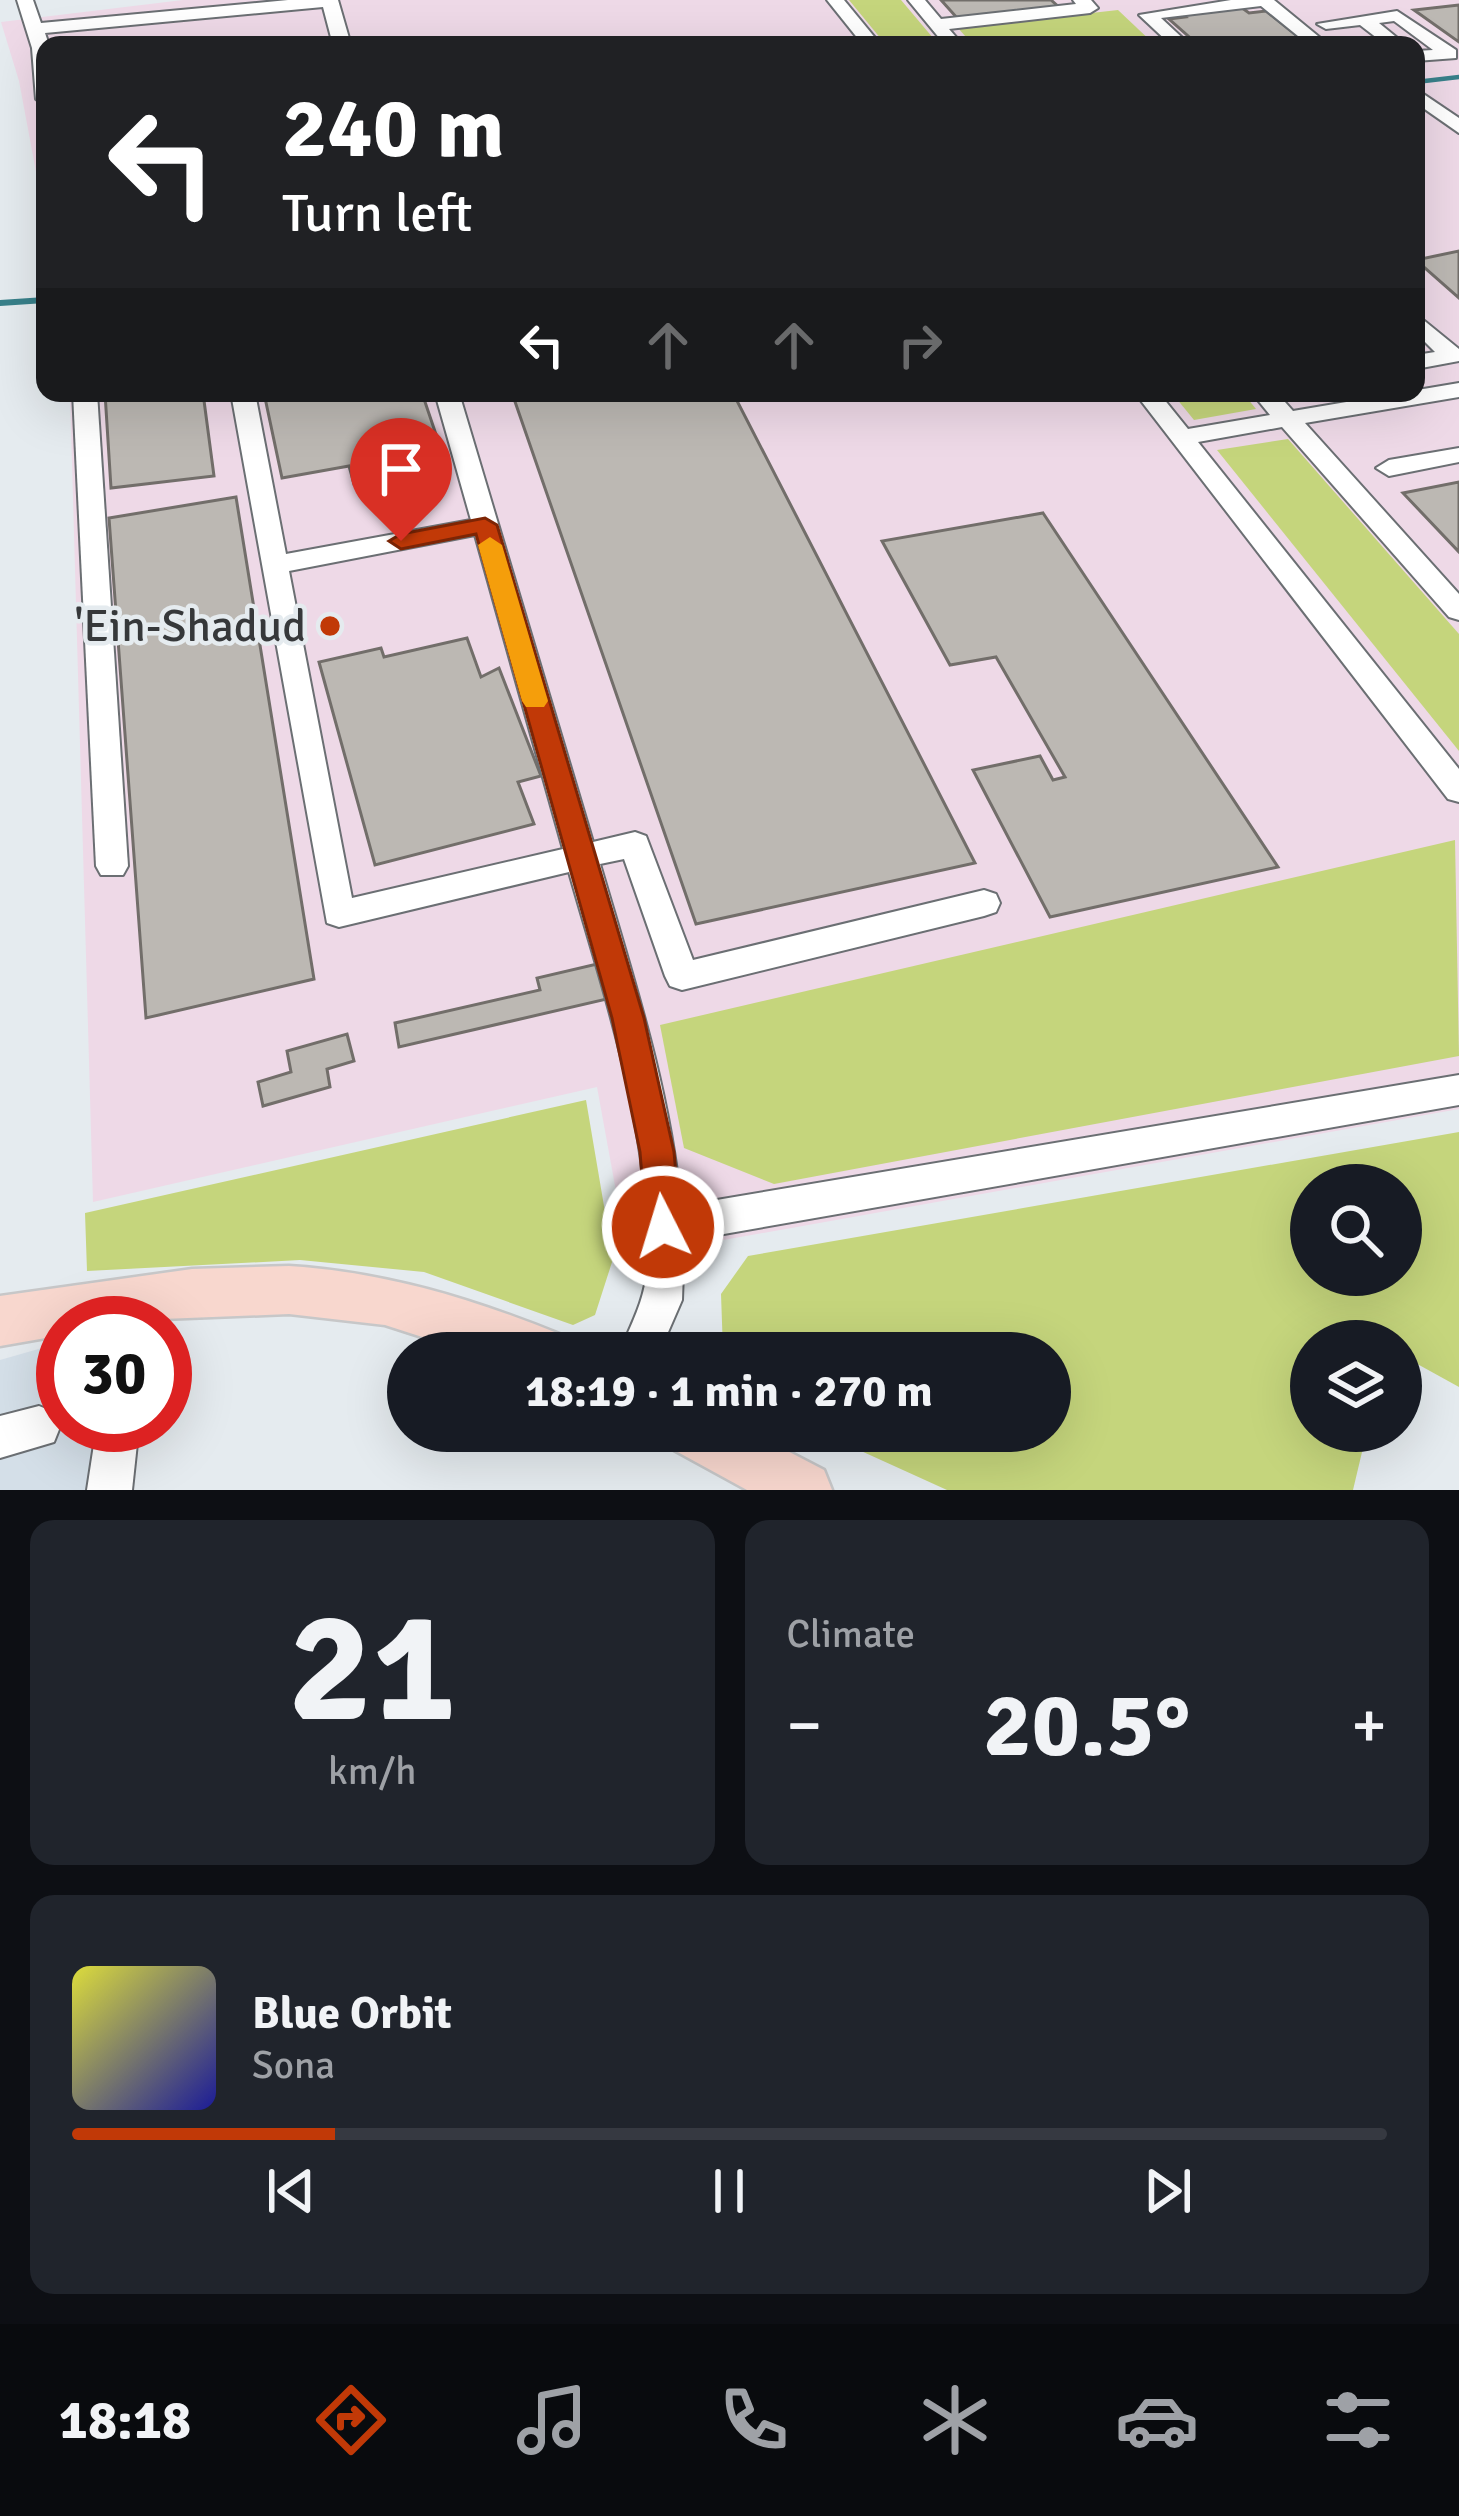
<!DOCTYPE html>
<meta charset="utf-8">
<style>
:root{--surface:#171b24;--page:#20242c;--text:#f1f3f6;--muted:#9ea1a6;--line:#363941;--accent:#c13907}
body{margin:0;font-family:Signika,sans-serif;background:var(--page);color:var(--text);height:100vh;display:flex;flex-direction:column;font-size:45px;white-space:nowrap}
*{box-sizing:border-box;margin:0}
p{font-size:39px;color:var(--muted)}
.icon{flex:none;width:66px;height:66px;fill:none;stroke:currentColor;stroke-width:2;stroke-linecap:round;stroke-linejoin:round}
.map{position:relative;height:1490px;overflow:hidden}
.panel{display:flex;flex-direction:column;gap:30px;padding:30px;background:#0d0f14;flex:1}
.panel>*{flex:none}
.guide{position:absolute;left:36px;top:36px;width:1389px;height:366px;border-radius:24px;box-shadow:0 12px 48px #0002;background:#202124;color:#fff;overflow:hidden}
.controls{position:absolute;left:1290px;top:1164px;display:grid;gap:24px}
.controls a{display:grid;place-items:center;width:132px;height:132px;border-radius:50%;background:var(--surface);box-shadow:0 12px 48px #0002;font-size:60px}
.speed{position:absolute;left:36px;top:1296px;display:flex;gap:24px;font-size:60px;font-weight:700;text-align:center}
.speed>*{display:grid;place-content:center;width:156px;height:156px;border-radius:50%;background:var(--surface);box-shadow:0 12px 48px #0002;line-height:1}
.speed .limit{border:18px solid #d22;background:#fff;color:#111}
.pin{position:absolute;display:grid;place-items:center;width:102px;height:102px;color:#fff;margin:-123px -51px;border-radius:50% 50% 50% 0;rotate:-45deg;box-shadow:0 0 12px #0007}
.pin .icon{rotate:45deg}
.me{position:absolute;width:132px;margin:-66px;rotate:355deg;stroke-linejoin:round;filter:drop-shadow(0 0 9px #0008)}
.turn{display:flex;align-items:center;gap:42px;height:252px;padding:0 48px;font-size:54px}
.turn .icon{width:156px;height:156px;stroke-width:2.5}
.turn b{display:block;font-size:84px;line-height:102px}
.lanes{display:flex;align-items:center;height:114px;padding:0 48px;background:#0003;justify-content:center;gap:60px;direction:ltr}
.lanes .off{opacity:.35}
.big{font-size:90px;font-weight:700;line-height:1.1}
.panel .widget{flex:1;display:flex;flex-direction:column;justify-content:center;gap:18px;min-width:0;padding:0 42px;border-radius:24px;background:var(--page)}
.panel .dial{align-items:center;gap:0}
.dial b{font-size:156px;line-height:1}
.song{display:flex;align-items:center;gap:36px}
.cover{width:144px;height:144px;border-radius:18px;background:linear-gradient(135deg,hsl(60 70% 55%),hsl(240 70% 35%))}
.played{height:12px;border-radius:6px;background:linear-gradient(90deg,var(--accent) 20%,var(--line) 20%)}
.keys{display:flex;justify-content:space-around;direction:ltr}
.heat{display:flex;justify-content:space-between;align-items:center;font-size:66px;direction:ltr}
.panel .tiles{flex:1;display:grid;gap:30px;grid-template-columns:1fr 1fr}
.widget:last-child{grid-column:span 2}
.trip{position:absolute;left:387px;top:1332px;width:684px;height:120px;border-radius:60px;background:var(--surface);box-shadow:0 12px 48px #0002;font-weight:700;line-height:120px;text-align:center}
.tabs{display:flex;height:192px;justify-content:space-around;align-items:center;background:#090b0e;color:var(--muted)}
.tabs .icon{width:84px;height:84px}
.tabs .current{color:var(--accent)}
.tabs b{font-size:54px;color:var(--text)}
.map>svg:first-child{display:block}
</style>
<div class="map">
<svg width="1459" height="1490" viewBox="0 0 1459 1490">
<rect width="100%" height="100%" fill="#e5ebef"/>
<polygon fill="#d4dfe8" points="63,1342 63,1425 133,1425 124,1490 0,1490 0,1360"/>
<polygon fill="#eed9e7" points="183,0 1459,0 1459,1109 628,1257 597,1087 93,1202 70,393 1416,393 1416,45 45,45 45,220 19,81 1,22"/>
<g fill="#c5d57c" fill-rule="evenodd">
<polygon points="849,0 901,0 939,45 886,45"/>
<polygon points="1118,10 1155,45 973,45 958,28"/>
<polygon points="1172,393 1243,393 1256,409 1194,420"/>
<polygon points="1288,439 1459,634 1459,751 1217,450"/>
<polygon points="1455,840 1459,1056 774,1184 684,1148 660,1025"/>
<polygon points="586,1100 613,1259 595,1315 573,1325 424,1272 300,1260 87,1271 85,1213"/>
<path d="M1459,1132V1387L1401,1355V1341H1311V1431H1367L1353,1490H947L817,1431H1050V1353L723,1351L721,1294L748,1256ZM1311,1185H1401V1275H1311Z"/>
</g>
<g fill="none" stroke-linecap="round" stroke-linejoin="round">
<polyline stroke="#38808a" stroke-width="4.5" points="1416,82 1459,77"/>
<polyline stroke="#38808a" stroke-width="6" points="0,303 45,300"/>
</g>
<g fill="#bcb8b3" stroke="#726e6a" stroke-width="3">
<polygon points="941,0 1051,0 1060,8 958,19"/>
<polygon points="1238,5 1249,13 1266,11 1309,45 1188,45 1196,43 1169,19 1185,17 1178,12"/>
<polygon points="1459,5 1459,42 1414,10"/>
<polygon points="1459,251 1459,298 1416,260"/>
<polygon points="105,393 203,393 214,476 111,488"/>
<polygon points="264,393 422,393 447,467 354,484 349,466 282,478"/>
<polygon points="512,393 733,393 975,863 696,924"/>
<polygon points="1459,482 1459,552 1403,493"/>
<polygon points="236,497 314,979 146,1018 109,518"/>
<polygon points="1043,513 1278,867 1050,917 973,770 1040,756 1053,780 1065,777 996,657 950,665 882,541"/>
<polygon points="467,638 481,677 499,668 541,776 518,782 534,824 375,865 319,662 381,648 384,657"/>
<polygon points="597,964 607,999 399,1047 395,1023 540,990 537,978"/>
<polygon points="347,1034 354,1061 327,1069 330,1087 263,1106 258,1082 291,1072 287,1051"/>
</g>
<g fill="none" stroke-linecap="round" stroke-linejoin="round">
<g stroke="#6b6f73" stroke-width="4">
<g id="minor">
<polygon points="17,0 33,0 41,23 288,0 338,0 351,45 333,45 323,7 45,33 49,45 45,105 36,99 32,48"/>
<polygon points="827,0 844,0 881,45 863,45"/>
<polygon points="908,0 925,0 941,19 1076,4 1073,0 1091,0 1098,8 1090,13 949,29 963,45 945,45"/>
<polygon points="1231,0 1274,0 1329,45 1309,45 1261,6 1161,18 1190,45 1171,45 1139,15"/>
<polygon points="1397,11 1456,50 1456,58 1416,61 1416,51 1433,50 1394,21 1379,23 1406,45 1386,45 1360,25 1326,29 1317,24"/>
<polygon points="1416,89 1459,118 1459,133 1416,103"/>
<polygon points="1416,314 1459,349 1459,361 1416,369 1416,355 1435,352 1416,333"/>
<polygon points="1459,383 1459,397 1305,423 1459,594 1459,620 1449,617 1282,427 1198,442 1459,769 1459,802 1448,799 1135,393 1159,393 1188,429 1270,415 1252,393 1277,393 1293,411"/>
<polygon points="73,393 97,393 128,866 123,875 101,875 96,866"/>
<path d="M231,393H255L286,554L471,520L435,393H459L593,842L635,832L646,836L693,960L984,890L996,894L1000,903L996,912L984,916L682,990L670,986L665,976L624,859L600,864C633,977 670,1089 681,1206L1459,1075V1105L684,1241L682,1300L659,1353H619C631,1325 646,1298 647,1267C652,1134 605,998 569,872L339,927L327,923ZM475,535L563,849L352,898L289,571Z"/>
<polygon points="1459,448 1459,462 1389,476 1376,468 1389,460"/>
<polygon points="39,1406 54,1412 60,1427 54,1442 0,1458 0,1416"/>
<polygon points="97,1425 139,1425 132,1490 87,1490"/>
</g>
</g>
<g stroke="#c7c7c8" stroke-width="5">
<g id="major">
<path d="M289,1266C385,1272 473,1299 562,1335L570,1353H472L385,1325L289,1314L63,1323V1335L0,1346V1296L192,1269Z"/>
<polygon points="665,1431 749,1431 824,1470 832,1490 747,1490 674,1450"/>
</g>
</g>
<use href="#minor" fill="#fff" fill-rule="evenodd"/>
<use href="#major" fill="#f8d7ce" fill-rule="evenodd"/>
</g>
<polygon fill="#c13907" stroke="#7d2505" stroke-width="3" points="485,518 497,525 644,1018 674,1152 681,1227 676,1238 663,1243 651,1238 646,1227 640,1152 612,1018 476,534 401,549 389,541 401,534"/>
<polygon fill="#f59e0b" points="490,537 502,545 548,701 544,707 526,707 522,701 478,545"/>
<circle fill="#c13907" stroke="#e5ebef" stroke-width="4.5" cx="330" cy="626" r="12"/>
<g text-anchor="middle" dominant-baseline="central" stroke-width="9" stroke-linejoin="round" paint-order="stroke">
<g font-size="45" fill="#36383a" stroke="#e5ebef" text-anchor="end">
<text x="306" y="626">'Ein-Shadud</text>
</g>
</g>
</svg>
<div class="controls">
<a><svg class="icon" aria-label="search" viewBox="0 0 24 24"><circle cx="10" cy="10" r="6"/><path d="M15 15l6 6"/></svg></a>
<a><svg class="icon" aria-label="layers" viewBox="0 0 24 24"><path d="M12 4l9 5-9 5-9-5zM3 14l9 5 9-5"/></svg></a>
</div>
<div class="speed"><div class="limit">30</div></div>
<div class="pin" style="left:401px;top:541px;background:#d93025"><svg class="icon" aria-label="arrive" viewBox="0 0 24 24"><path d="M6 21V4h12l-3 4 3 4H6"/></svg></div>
<svg class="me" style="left:663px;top:1227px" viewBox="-20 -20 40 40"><circle r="17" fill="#c13907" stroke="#fff" stroke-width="3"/><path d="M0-11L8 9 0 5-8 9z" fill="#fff"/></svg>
<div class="trip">18:19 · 1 min · 270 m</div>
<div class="guide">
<div class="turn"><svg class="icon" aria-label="left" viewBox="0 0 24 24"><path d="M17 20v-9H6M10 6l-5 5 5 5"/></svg><div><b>240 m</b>Turn left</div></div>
<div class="lanes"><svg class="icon" aria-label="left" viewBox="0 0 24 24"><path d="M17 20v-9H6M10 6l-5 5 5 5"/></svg><svg class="icon off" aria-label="ahead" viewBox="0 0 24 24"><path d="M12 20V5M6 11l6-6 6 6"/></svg><svg class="icon off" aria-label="ahead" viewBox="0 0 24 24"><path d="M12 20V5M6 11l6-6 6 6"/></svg><svg class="icon off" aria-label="right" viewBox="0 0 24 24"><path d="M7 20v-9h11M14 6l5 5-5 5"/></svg></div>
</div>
</div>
<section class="panel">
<div class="tiles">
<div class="widget dial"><b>21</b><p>km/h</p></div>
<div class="widget"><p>Climate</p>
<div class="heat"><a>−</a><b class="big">20.5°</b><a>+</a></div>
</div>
<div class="widget">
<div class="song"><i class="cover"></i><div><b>Blue Orbit</b><p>Sona</p></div></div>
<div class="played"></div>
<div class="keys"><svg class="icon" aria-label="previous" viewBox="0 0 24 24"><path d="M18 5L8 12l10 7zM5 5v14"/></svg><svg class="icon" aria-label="pause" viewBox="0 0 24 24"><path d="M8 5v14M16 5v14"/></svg><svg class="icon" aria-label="next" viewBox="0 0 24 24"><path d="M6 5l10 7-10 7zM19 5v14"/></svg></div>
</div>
</div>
</section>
<nav class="tabs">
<b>18:18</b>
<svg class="icon current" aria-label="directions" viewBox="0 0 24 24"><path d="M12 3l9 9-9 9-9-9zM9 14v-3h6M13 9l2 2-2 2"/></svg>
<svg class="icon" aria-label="music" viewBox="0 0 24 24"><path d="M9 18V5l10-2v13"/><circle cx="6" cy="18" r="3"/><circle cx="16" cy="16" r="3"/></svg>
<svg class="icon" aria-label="phone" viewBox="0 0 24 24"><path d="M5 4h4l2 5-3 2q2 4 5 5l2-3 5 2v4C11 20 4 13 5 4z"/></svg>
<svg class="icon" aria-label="climate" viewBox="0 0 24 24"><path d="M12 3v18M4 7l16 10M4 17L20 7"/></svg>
<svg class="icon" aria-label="car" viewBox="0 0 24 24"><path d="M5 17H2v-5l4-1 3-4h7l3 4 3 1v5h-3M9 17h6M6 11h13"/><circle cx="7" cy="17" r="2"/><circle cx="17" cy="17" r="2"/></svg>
<svg class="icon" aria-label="filters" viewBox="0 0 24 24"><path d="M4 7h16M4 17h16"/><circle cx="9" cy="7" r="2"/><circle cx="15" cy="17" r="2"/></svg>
</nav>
